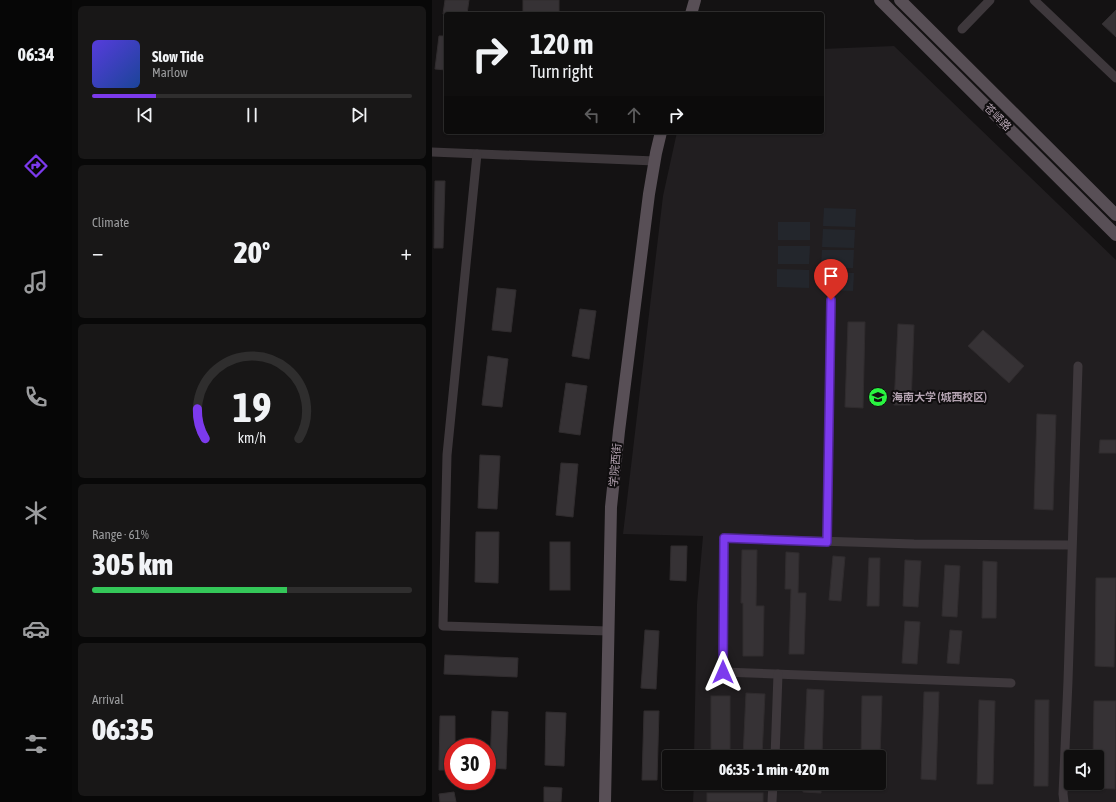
<!DOCTYPE html>
<meta charset="utf-8">
<style>
:root{--surface:#0f0e0e;--page:#181717;--text:#f1f3f6;--muted:#9b9c9e;--line:#2f2e2e;--accent:#7c3aed}
body{margin:0;font-family:"Asap Condensed","Noto Sans SC",sans-serif;background:var(--page);color:var(--text);height:100vh;display:flex;flex-direction:column;font-size:15px;white-space:nowrap}
*{box-sizing:border-box;margin:0}
p{font-size:13px;color:var(--muted)}
.icon{flex:none;width:22px;height:22px;fill:none;stroke:currentColor;stroke-width:2;stroke-linecap:round;stroke-linejoin:round}
.map{position:relative;flex:1;overflow:hidden}
.panel{display:flex;flex-direction:column;gap:6px;padding:6px;background:#080808;width:360px}
.panel>*{flex:none}
.top-card{position:absolute;left:12px;top:12px;width:380px;height:122px;border-radius:4px;box-shadow:0 1px 3px #0004,0 0 0 1px var(--line);background:#0f0e0e;color:var(--text);overflow:hidden}
.buttons{position:absolute;left:632px;top:750px;display:grid;gap:8px}
.buttons a{display:grid;place-items:center;width:40px;height:40px;border-radius:4px;background:var(--surface);box-shadow:0 1px 3px #0004,0 0 0 1px var(--line);font-size:20px}
.speed{position:absolute;left:12px;top:738px;display:flex;gap:8px;font-size:20px;font-weight:700;text-align:center}
.speed>*{display:grid;place-content:center;width:52px;height:52px;border-radius:50%;background:var(--surface);box-shadow:0 1px 3px #0004,0 0 0 1px var(--line);line-height:1}
.speed .limit{border:6px solid #d22;background:#fff;color:#111}
.pin{position:absolute;display:grid;place-items:center;width:34px;height:34px;color:#fff;margin:-41px -17px;border-radius:50% 50% 50% 0;rotate:-45deg;box-shadow:0 0 4px #0007}
.pin .icon{rotate:45deg}
.me{position:absolute;width:44px;margin:-22px;rotate:0deg;stroke-linejoin:round;filter:drop-shadow(0 0 3px #0008)}
.turn{display:flex;align-items:center;gap:14px;height:84px;padding:0 20px;font-size:18px}
.turn .icon{width:52px;height:52px;stroke-width:2.5}
.turn b{display:block;font-size:28px;line-height:34px}
.lanes{display:flex;align-items:center;height:38px;padding:0 20px;background:#0003;justify-content:center;gap:20px;direction:ltr}
.lanes .off{opacity:.35}
.big{font-size:30px;font-weight:800;line-height:1.1}
.panel .widget{flex:1;display:flex;flex-direction:column;justify-content:center;gap:6px;min-width:0;padding:0 14px;border-radius:6px;background:var(--page)}
.panel .dial{align-items:center;gap:0}
.dial svg{height:104px;overflow:visible;fill:none;stroke:var(--line);stroke-width:7;stroke-linecap:round;text-anchor:middle}
.dial text{fill:var(--text);stroke:none}
.song{display:flex;align-items:center;gap:12px}
.cover{width:48px;height:48px;border-radius:6px;background:linear-gradient(135deg,hsl(250 70% 55%),hsl(220 70% 35%))}
.played{height:4px;border-radius:2px;background:linear-gradient(90deg,var(--accent) 20%,var(--line) 20%)}
.keys{display:flex;justify-content:space-around;direction:ltr}
.heat{display:flex;justify-content:space-between;align-items:center;font-size:22px;direction:ltr}
.charge{height:6px;border-radius:3px;background:linear-gradient(90deg,#34c759 61%,var(--line) 0)}
.trip{position:absolute;left:230px;top:750px;width:224px;height:40px;border-radius:4px;background:var(--surface);box-shadow:0 1px 3px #0004,0 0 0 1px var(--line);font-weight:800;line-height:40px;text-align:center}
main{display:flex;flex:1;min-height:0}
.tabs{display:flex;flex-direction:column;width:72px;justify-content:space-around;align-items:center;background:#060606;color:var(--muted)}
.tabs .icon{width:28px;height:28px}
.tabs .selected{color:var(--accent)}
.tabs b{font-size:18px;color:var(--text)}
.map>svg:first-child{display:block}
</style>
<main>
<nav class="tabs">
<b>06:34</b>
<svg class="icon selected" aria-label="directions" viewBox="0 0 24 24"><path d="M12 3l9 9-9 9-9-9zM9 14v-3h6M13 9l2 2-2 2"/></svg>
<svg class="icon" aria-label="music" viewBox="0 0 24 24"><path d="M9 18V5l10-2v13"/><circle cx="6" cy="18" r="3"/><circle cx="16" cy="16" r="3"/></svg>
<svg class="icon" aria-label="phone" viewBox="0 0 24 24"><path d="M5 4h4l2 5-3 2q2 4 5 5l2-3 5 2v4C11 20 4 13 5 4z"/></svg>
<svg class="icon" aria-label="climate" viewBox="0 0 24 24"><path d="M12 3v18M4 7l16 10M4 17L20 7"/></svg>
<svg class="icon" aria-label="car" viewBox="0 0 24 24"><path d="M5 17H2v-5l4-1 3-4h7l3 4 3 1v5h-3M9 17h6M6 11h13"/><circle cx="7" cy="17" r="2"/><circle cx="17" cy="17" r="2"/></svg>
<svg class="icon" aria-label="filters" viewBox="0 0 24 24"><path d="M4 7h16M4 17h16"/><circle cx="9" cy="7" r="2"/><circle cx="15" cy="17" r="2"/></svg>
</nav>
<section class="panel">
<div class="widget">
<div class="song"><i class="cover"></i><div><b>Slow Tide</b><p>Marlow</p></div></div>
<div class="played"></div>
<div class="keys"><svg class="icon" aria-label="previous" viewBox="0 0 24 24"><path d="M18 5L8 12l10 7zM5 5v14"/></svg><svg class="icon" aria-label="pause" viewBox="0 0 24 24"><path d="M8 5v14M16 5v14"/></svg><svg class="icon" aria-label="next" viewBox="0 0 24 24"><path d="M6 5l10 7-10 7zM19 5v14"/></svg></div>
</div>
<div class="widget"><p>Climate</p>
<div class="heat"><a>−</a><b class="big">20°</b><a>+</a></div>
</div>
<div class="widget dial"><svg viewBox="0 0 100 80">
<path d="M14 69A42 42 0 1 1 86 69"/>
<path d="M14 69A42 42 0 0 1 8 46" stroke="#7c3aed"/>
<text x="50" y="56" font-size="32" font-weight="700">19</text>
<text x="50" y="72" font-size="11">km/h</text>
</svg></div>
<div class="widget"><p>Range · 61%</p><b class="big">305 km</b><div class="charge"></div></div>
<div class="widget"><p>Arrival</p><b class="big">06:35</b></div>
</section>
<div class="map">
<svg width="684" height="802" viewBox="0 0 684 802">
<rect width="100%" height="100%" fill="#141213"/>
<path fill="#211e20" fill-rule="evenodd" d="M462,46L684,260V802H261L262,783H447V757H262L265,604L271,536L191,534L231,196L245,132H390V49ZM639,757H665V783H639Z"/>
<g fill="#23262c">
<polygon points="392,208 424,209 423,227 391,226"/>
<rect x="346" y="222" width="32" height="18"/>
<polygon points="391,229 423,230 422,248 390,247"/>
<polygon points="346,246 378,246 377,264 346,264"/>
<polygon points="390,250 422,250 421,268 389,268"/>
<polygon points="345,269 377,270 377,288 345,287"/>
<polygon points="390,272 422,273 421,291 390,290"/>
</g>
<g fill="#363235" stroke="#302c2e">
<polygon points="13,0 37,0 35,14 11,14"/>
<polygon points="91,0 127,0 127,13 91,12"/>
<polygon points="684,10 684,37 670,24"/>
<polygon points="7,36 14,36 14,70 3,69"/>
<polygon points="3,181 13,181 11,248 2,248"/>
<polygon points="65,288 84,290 79,332 60,330"/>
<polygon points="148,309 164,311 157,359 140,356"/>
<polygon points="416,322 433,322 431,408 413,407"/>
<polygon points="466,324 482,325 479,405 462,405"/>
<polygon points="551,330 592,366 577,383 536,346"/>
<polygon points="56,356 76,359 70,407 50,405"/>
<polygon points="134,383 155,386 148,435 127,432"/>
<polygon points="605,414 624,415 621,510 602,509"/>
<polygon points="668,440 684,440 684,453 667,453"/>
<polygon points="48,455 68,456 65,509 46,508"/>
<polygon points="129,463 146,464 141,517 124,515"/>
<polygon points="44,532 67,532 66,583 43,582"/>
<rect x="118" y="542" width="20" height="48"/>
<polygon points="239,546 255,546 254,581 238,580"/>
<polygon points="310,550 325,550 324,606 332,606 331,656 311,656 311,603 309,603"/>
<polygon points="354,552 367,553 366,593 374,593 372,654 357,654 359,589 353,589"/>
<polygon points="401,556 413,557 409,601 397,600"/>
<polygon points="437,558 448,558 447,606 435,606"/>
<polygon points="473,560 489,561 486,607 471,606"/>
<polygon points="551,561 565,562 564,618 550,618"/>
<polygon points="513,565 528,566 525,617 510,616"/>
<polygon points="664,578 684,578 682,667 663,666"/>
<polygon points="473,621 488,622 485,664 470,663"/>
<polygon points="213,630 227,631 224,689 209,688"/>
<polygon points="518,630 530,631 527,664 515,663"/>
<polygon points="13,655 86,658 85,677 12,674"/>
<polygon points="375,689 392,690 390,757 372,757"/>
<polygon points="492,692 507,692 504,780 489,779"/>
<polygon points="314,693 333,694 330,757 311,757"/>
<rect x="279" y="696" width="19" height="61"/>
<polygon points="430,696 450,696 448,757 429,757"/>
<polygon points="547,700 563,701 561,784 545,784"/>
<polygon points="603,700 617,700 616,786 602,786"/>
<polygon points="662,701 684,701 683,789 665,788 665,757 661,757"/>
<polygon points="60,711 76,712 74,769 58,768"/>
<polygon points="212,711 227,711 225,780 210,780"/>
<polygon points="114,712 134,713 132,766 113,765"/>
<polygon points="8,716 23,716 23,747 21,747 21,770 7,770"/>
<polygon points="371,783 389,783 389,793 371,792"/>
<polygon points="112,787 130,788 129,802 112,802"/>
<polygon points="22,792 24,802 8,802 7,794"/>
<rect x="275" y="793" width="56" height="9"/>
</g>
<g fill="none" stroke-linecap="round" stroke-linejoin="round">
<g stroke="#3e383c" stroke-width="9">
<polyline points="602,0 684,78"/>
<polyline points="530,29 558,0"/>
<polyline points="0,152 223,161"/>
<polyline points="45,154 15,455 11,626 177,631"/>
<polyline points="395,542 399,300"/>
<polyline points="579,683 291,672 292,538 482,544 639,545"/>
<polyline points="343,757 346,674"/>
<polyline points="340,802 341,783"/>
<polyline points="632,802 631,794 636,681 646,366"/>
</g>
<g stroke="#584f56" stroke-width="12">
<polyline points="448,0 684,235"/>
<polyline points="468,0 684,215"/>
<polyline points="259,14 263,0"/>
<polyline points="173,802 179,507 187,431 217,194 224,153 229,132"/>
</g>
</g>
<g fill="none" stroke-linecap="round" stroke-linejoin="round">
<g stroke="#51269a" stroke-width="10">
<polyline id="route" points="291,672 292,538 395,542 399,300"/>
</g>
<use href="#route" stroke="#7c3aed" stroke-width="7"/>
</g>
<defs>
<g id="university-disc" transform="scale(1)"><circle r="9.5" fill="#2af441" stroke="#0f0d0e"/><path d="M0-5L7-2L0 1L-7-2ZM-4 1L0 2.5L4 1V4Q0 6-4 4Z" fill="#111"/></g>
</defs>
<g fill-rule="evenodd">
<use href="#university-disc" x="446" y="397"/>
</g>
<g text-anchor="middle" dominant-baseline="central" stroke-width="4" stroke-linejoin="round" paint-order="stroke">
<g font-size="11" fill="#b5a4b2" stroke="#0f0d0e">
<text transform="translate(566 117) rotate(45)">苍峄路</text>
<text transform="translate(183 465) rotate(-85)">学院西街</text>
</g>
<g font-size="11" font-weight="bold" fill="#b5a4b2" stroke="#0f0d0e" text-anchor="start">
<text x="460" y="397">海南大学 (城西校区)</text>
</g>
</g>
</svg>
<div class="buttons">
<a><svg class="icon" aria-label="sound" viewBox="0 0 24 24"><path d="M4 9h4l5-4v14l-5-4H4zM17 9q2 3 0 6"/></svg></a>
</div>
<div class="speed"><div class="limit">30</div></div>
<div class="pin" style="left:399px;top:300px;background:#d93025"><svg class="icon" aria-label="arrive" viewBox="0 0 24 24"><path d="M6 21V4h12l-3 4 3 4H6"/></svg></div>
<svg class="me" style="left:291px;top:672px" viewBox="-20 -20 40 40"><path d="M0-17L14 15 0 8-14 15z" fill="#7c3aed" stroke="#fff" stroke-width="4"/></svg>
<div class="trip">06:35 · 1 min · 420 m</div>
<div class="top-card">
<div class="turn"><svg class="icon" aria-label="right" viewBox="0 0 24 24"><path d="M7 20v-9h11M14 6l5 5-5 5"/></svg><div><b>120 m</b>Turn right</div></div>
<div class="lanes"><svg class="icon off" aria-label="left" viewBox="0 0 24 24"><path d="M17 20v-9H6M10 6l-5 5 5 5"/></svg><svg class="icon off" aria-label="ahead" viewBox="0 0 24 24"><path d="M12 20V5M6 11l6-6 6 6"/></svg><svg class="icon" aria-label="right" viewBox="0 0 24 24"><path d="M7 20v-9h11M14 6l5 5-5 5"/></svg></div>
</div>
</div>
</main>
